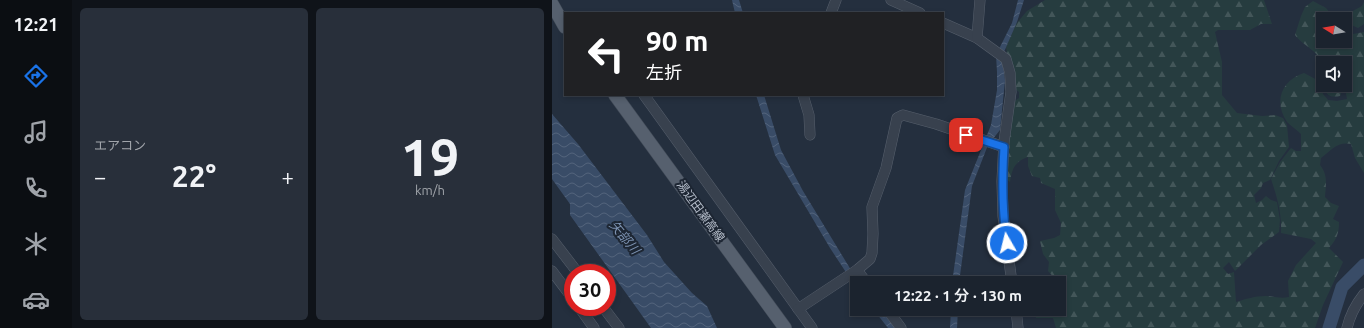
<!DOCTYPE html>
<html lang="ja">
<meta charset="utf-8">
<style>
:root{--surface:#1b232e;--page:#282f3a;--text:#f1f3f6;--muted:#a0a4aa;--line:#39404a;--accent:#1a73e8}
body{margin:0;font-family:Ubuntu,"Noto Sans JP",sans-serif;background:var(--page);color:var(--text);height:100vh;display:flex;flex-direction:column;font-size:15px;white-space:nowrap}
*{box-sizing:border-box;margin:0}
p{font-size:13px;color:var(--muted)}
.icon{flex:none;width:22px;height:22px;fill:none;stroke:currentColor;stroke-width:2;stroke-linecap:round;stroke-linejoin:round}
.map{position:relative;flex:1;overflow:hidden}
.drawer{display:flex;flex-direction:column;gap:8px;padding:8px;background:#0f1319;width:480px}
.drawer>*{flex:none}
.top-card{position:absolute;left:12px;top:12px;width:380px;height:84px;border-radius:0px;box-shadow:0 2px 6px #0003,0 0 0 1px var(--line);background:#202124;color:#fff;overflow:hidden}
.needle{width:26px;rotate:281deg}
.tools{position:absolute;left:764px;top:12px;display:grid;gap:8px}
.tools a{display:grid;place-items:center;width:36px;height:36px;border-radius:0px;background:var(--surface);box-shadow:0 2px 6px #0003,0 0 0 1px var(--line);font-size:20px}
.speed{position:absolute;left:12px;top:264px;display:flex;gap:8px;font-size:20px;font-weight:700;text-align:center}
.speed>*{display:grid;place-content:center;width:52px;height:52px;border-radius:50%;background:var(--surface);box-shadow:0 2px 6px #0003,0 0 0 1px var(--line);line-height:1}
.speed .limit{border:6px solid #d22;background:#fff;color:#111}
.pin{position:absolute;display:grid;place-items:center;width:34px;height:34px;color:#fff;margin:-17px;border-radius:8px;box-shadow:0 2px 6px #0006}
.me{position:absolute;width:44px;margin:-22px;rotate:352deg;stroke-linejoin:round;filter:drop-shadow(0 0 3px #0008)}
.turn{display:flex;align-items:center;gap:14px;height:84px;padding:0 16px;font-size:18px}
.turn .icon{width:52px;height:52px;stroke-width:2.5}
.turn b{display:block;font-size:28px;line-height:34px}
.big{font-size:30px;font-weight:600;line-height:1.1}
.drawer .card{flex:1;display:flex;flex-direction:column;justify-content:center;gap:6px;min-width:0;padding:0 14px;border-radius:6px;background:var(--page)}
.drawer .dial{align-items:center;gap:0}
.dial b{font-size:52px;line-height:1}
.heat{display:flex;justify-content:space-between;align-items:center;font-size:22px;direction:ltr}
.drawer .tiles{flex:1;display:grid;gap:8px;grid-template-columns:repeat(2,1fr)}
.trip{position:absolute;left:298px;top:276px;width:216px;height:40px;border-radius:0px;background:var(--surface);box-shadow:0 2px 6px #0003,0 0 0 1px var(--line);font-weight:600;line-height:40px;text-align:center}
main{display:flex;flex:1;min-height:0}
.tabs{display:flex;flex-direction:column;width:72px;justify-content:space-around;align-items:center;background:#0b0e12;color:var(--muted)}
.tabs .icon{width:28px;height:28px}
.tabs .on{color:var(--accent)}
.tabs b{font-size:18px;color:var(--text)}
.map>svg:first-child{display:block}
</style>
<main>
<nav class="tabs">
<b>12:21</b>
<svg class="icon on" aria-label="directions" viewBox="0 0 24 24"><path d="M12 3l9 9-9 9-9-9zM9 14v-3h6M13 9l2 2-2 2"/></svg>
<svg class="icon" aria-label="music" viewBox="0 0 24 24"><path d="M9 18V5l10-2v13"/><circle cx="6" cy="18" r="3"/><circle cx="16" cy="16" r="3"/></svg>
<svg class="icon" aria-label="phone" viewBox="0 0 24 24"><path d="M5 4h4l2 5-3 2q2 4 5 5l2-3 5 2v4C11 20 4 13 5 4z"/></svg>
<svg class="icon" aria-label="climate" viewBox="0 0 24 24"><path d="M12 3v18M4 7l16 10M4 17L20 7"/></svg>
<svg class="icon" aria-label="car" viewBox="0 0 24 24"><path d="M5 17H2v-5l4-1 3-4h7l3 4 3 1v5h-3M9 17h6M6 11h13"/><circle cx="7" cy="17" r="2"/><circle cx="17" cy="17" r="2"/></svg>
</nav>
<section class="drawer">
<div class="tiles">
<div class="card"><p>エアコン</p>
<div class="heat"><a>−</a><b class="big">22°</b><a>+</a></div>
</div>
<div class="card dial"><b>19</b><p>km/h</p></div>
</div>
</section>
<div class="map">
<svg width="812" height="328" viewBox="0 0 812 328">
<defs>
<pattern id="forest-firs" width="22" height="20" patternUnits="userSpaceOnUse"><rect width="22" height="20" fill="#263c3f"/><path d="M5 1l3.5 6h-7zM16 11l3.5 6h-7z" fill="#435659"/></pattern>
<pattern id="water-waves" width="16" height="10" patternUnits="userSpaceOnUse"><rect width="16" height="10" fill="#394c67"/><path d="M0 5q4-4 8 0t8 0" fill="none" stroke="#53647b"/></pattern>
</defs>
<rect width="100%" height="100%" fill="#242f3e"/>
<g fill="url(#forest-firs)">
<path d="M493,0H712L720,24H709L698,30H666L663,32L670,62V95L685,113L710,116L723,115L731,118L735,125L737,147L727,161L718,180L711,183L709,188L702,195L704,203L710,200L714,196L719,200L725,202L728,220L727,232L709,245L683,271L677,262L671,268L676,274L682,272L684,302C694,299 703,296 714,296C722,296 728,299 737,297L736,281L744,265L764,243L759,239L729,233C730,213 725,197 719,179L728,162L739,148L744,151H749V134C745,130 739,126 735,122C721,101 730,80 752,73L767,81L771,94L776,100L785,101L795,99L793,88H791L788,96C778,98 773,95 772,85H793V63H771V74C771,71 771,66 770,64C766,50 751,46 743,35L749,16L753,7L761,1L774,8L783,19H771V41H793V32L796,35L812,32V173L803,158L799,144C786,141 779,150 769,158L768,165C776,175 774,184 773,197L779,203L787,206L781,219L787,222C787,233 785,239 777,248L791,262L771,305L763,328H504L501,318H484L483,309H507L508,284L496,271L497,262L491,254L488,241L502,238L508,235L509,223L503,210V189L489,183L488,178L480,176L476,166V157C462,162 460,169 458,182L453,178L461,102L467,98V92L461,87L454,47L464,24L475,11Z"/>
<polygon points="812,2 812,24 806,28 797,24 799,12 810,6"/>
</g>
<g fill="url(#water-waves)">
<polygon points="180,0 187,0 191,13 183,13"/>
<polygon points="466,0 472,0 465,22 452,52 451,64 453,81 448,130 436,145 420,186 407,283 400,283 413,190 439,125 445,90 445,72 444,55 460,23"/>
<polygon points="204,95 212,95 229,150 251,191 302,275 309,283 305,283 305,289 278,248 223,155"/>
<polygon points="0,114 26,144 95,235 112,262 140,293 155,306 165,328 99,328 18,215 18,204 0,179"/>
<polygon points="321,309 329,309 344,328 336,328"/>
<polygon points="399,309 406,309 405,328 398,328"/>
</g>
<g fill="none" stroke-linecap="round" stroke-linejoin="round">
<polyline stroke="#394c67" stroke-width="13" points="777,328 790,287 812,265"/>
<g stroke="#565f6c" stroke-width="11">
<g id="minor">
<polyline points="339,0 368,13"/>
<polyline points="279,13 284,0"/>
<polyline points="391,23 425,38 454,59 458,73 459,92 452,142 450,181 451,216 460,283"/>
<polyline points="425,38 428,0"/>
<polyline points="92,95 260,328"/>
<polyline points="251,95 257,115 258,135"/>
<polyline points="0,239 26,273"/>
<polyline points="305,270 315,283"/>
<polyline points="0,271 21,299"/>
<polyline points="27,307 42,328"/>
<polyline points="51,307 67,328"/>
<polyline points="246,309 305,270 318,259 320,253 321,234 320,207 334,168 345,118 351,115 384,124 452,147"/>
<polyline points="335,309 349,328"/>
<polyline points="464,309 466,328"/>
<path d="M795,328C798,315 804,304 812,294"/>
</g>
</g>
<g stroke="#414a57" stroke-width="14">
<g id="major">
<polyline points="0,4 13,27"/>
<polyline points="63,95 233,328"/>
</g>
</g>
<use href="#minor" stroke="#38414e" stroke-width="10"/>
<use href="#major" stroke="#56606e" stroke-width="13"/>
</g>
<g fill="none" stroke-linecap="round" stroke-linejoin="round">
<g stroke="#114b97" stroke-width="10">
<path id="route" d="M414,135L452,147C450,180 450,211 455,243"/>
</g>
<use href="#route" stroke="#1a73e8" stroke-width="7"/>
</g>
<g text-anchor="middle" dominant-baseline="central" stroke-width="4" stroke-linejoin="round" paint-order="stroke">
<g font-size="12" fill="#b4bcc9" stroke="#1d2633">
<text transform="translate(149 211) rotate(54)">湯辺田瀬高線</text>
</g>
<g font-size="13" font-style="italic" fill="#7c92b1" stroke="#1d2633">
<text transform="translate(73 237) rotate(50)">矢部川</text>
</g>
</g>
</svg>
<div class="tools">
<a><svg class="needle" viewBox="-14 -14 28 28"><path d="M0-13l5 13h-10z" fill="#e53935"/><path d="M0 13l5-13h-10z" fill="#a0a4aa"/></svg></a>
<a><svg class="icon" aria-label="sound" viewBox="0 0 24 24"><path d="M4 9h4l5-4v14l-5-4H4zM17 9q2 3 0 6"/></svg></a>
</div>
<div class="speed"><div class="limit">30</div></div>
<div class="pin" style="left:414px;top:135px;background:#d93025"><svg class="icon" aria-label="arrive" viewBox="0 0 24 24"><path d="M6 21V4h12l-3 4 3 4H6"/></svg></div>
<svg class="me" style="left:455px;top:243px" viewBox="-20 -20 40 40"><circle r="17" fill="#1a73e8" stroke="#fff" stroke-width="3"/><path d="M0-11L8 9 0 5-8 9z" fill="#fff"/></svg>
<div class="trip">12:22 · 1 分 · 130 m</div>
<div class="top-card">
<div class="turn"><svg class="icon" aria-label="left" viewBox="0 0 24 24"><path d="M17 20v-9H6M10 6l-5 5 5 5"/></svg><div><b>90 m</b>左折</div></div>
</div>
</div>
</main>
